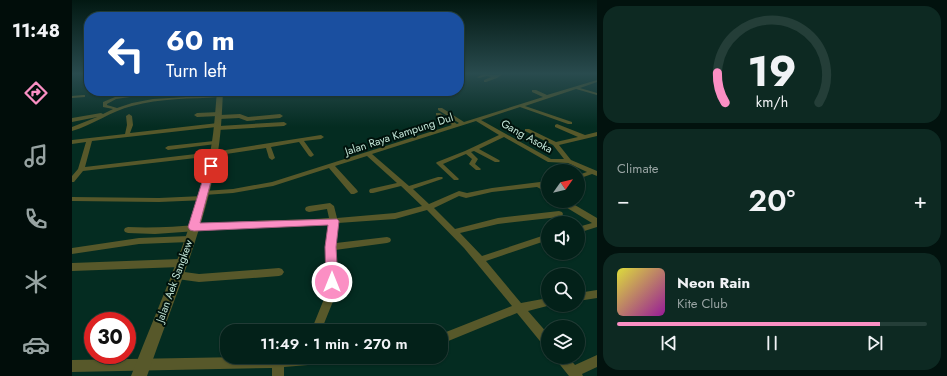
<!DOCTYPE html>
<meta charset="utf-8">
<style>
:root{--surface:#032119;--page:#0d2922;--text:#f1f3f6;--muted:#97a3a2;--line:#243e38;--accent:#fb8fc4}
body{margin:0;font-family:Jost,sans-serif;background:var(--page);color:var(--text);height:100vh;display:flex;flex-direction:column;font-size:15px;white-space:nowrap}
*{box-sizing:border-box;margin:0}
p{font-size:13px;color:var(--muted)}
.icon{flex:none;width:22px;height:22px;fill:none;stroke:currentColor;stroke-width:2;stroke-linecap:round;stroke-linejoin:round}
.map{position:relative;flex:1;overflow:hidden}
.sheet{display:flex;flex-direction:column;gap:6px;padding:6px;background:#02120e;width:350px}
.sheet>*{flex:none}
.guide{position:absolute;left:12px;top:12px;width:380px;height:84px;border-radius:16px;box-shadow:0 1px 3px #0004,0 0 0 1px var(--line);background:#1a4fa0;color:#fff;overflow:hidden}
.needle{width:26px;rotate:56deg}
.tools{position:absolute;left:469px;top:164px;display:grid;gap:8px}
.tools a{display:grid;place-items:center;width:44px;height:44px;border-radius:50%;background:var(--surface);box-shadow:0 1px 3px #0004,0 0 0 1px var(--line);font-size:20px}
.speed{position:absolute;left:12px;top:312px;display:flex;gap:8px;font-size:20px;font-weight:700;text-align:center}
.speed>*{display:grid;place-content:center;width:52px;height:52px;border-radius:50%;background:var(--surface);box-shadow:0 1px 3px #0004,0 0 0 1px var(--line);line-height:1}
.speed .limit{border:6px solid #d22;background:#fff;color:#111}
.pin{position:absolute;display:grid;place-items:center;width:34px;height:34px;color:#fff;margin:-17px;border-radius:8px;box-shadow:0 2px 6px #0006}
.me{position:absolute;width:44px;margin:-22px;rotate:0deg;stroke-linejoin:round;filter:drop-shadow(0 0 3px #0008)}
.turn{display:flex;align-items:center;gap:14px;height:84px;padding:0 16px;font-size:18px}
.turn .icon{width:52px;height:52px;stroke-width:2.5}
.turn b{display:block;font-size:28px;line-height:34px}
.big{font-size:30px;font-weight:600;line-height:1.1}
.sheet .tile{flex:1;display:flex;flex-direction:column;justify-content:center;gap:6px;min-width:0;padding:0 14px;border-radius:16px;background:var(--page)}
.sheet .dial{align-items:center;gap:0}
.dial svg{height:104px;overflow:visible;fill:none;stroke:var(--line);stroke-width:7;stroke-linecap:round;text-anchor:middle}
.dial text{fill:var(--text);stroke:none}
.song{display:flex;align-items:center;gap:12px}
.cover{width:48px;height:48px;border-radius:6px;background:linear-gradient(135deg,hsl(60 70% 55%),hsl(300 70% 35%))}
.played{height:4px;border-radius:2px;background:linear-gradient(90deg,var(--accent) 85%,var(--line) 85%)}
.keys{display:flex;justify-content:space-around;direction:ltr}
.heat{display:flex;justify-content:space-between;align-items:center;font-size:22px;direction:ltr}
.trip{position:absolute;left:148px;top:324px;width:228px;height:40px;border-radius:16px;background:var(--surface);box-shadow:0 1px 3px #0004,0 0 0 1px var(--line);font-weight:600;line-height:40px;text-align:center}
main{display:flex;flex:1;min-height:0}
.tab-bar{display:flex;flex-direction:column;width:72px;justify-content:space-around;align-items:center;background:#010d0a;color:var(--muted)}
.tab-bar .icon{width:28px;height:28px}
.tab-bar .active{color:var(--accent)}
.tab-bar b{font-size:18px;color:var(--text)}
.map>svg:first-child{display:block}
</style>
<main>
<nav class="tab-bar">
<b>11:48</b>
<svg class="icon active" aria-label="directions" viewBox="0 0 24 24"><path d="M12 3l9 9-9 9-9-9zM9 14v-3h6M13 9l2 2-2 2"/></svg>
<svg class="icon" aria-label="music" viewBox="0 0 24 24"><path d="M9 18V5l10-2v13"/><circle cx="6" cy="18" r="3"/><circle cx="16" cy="16" r="3"/></svg>
<svg class="icon" aria-label="phone" viewBox="0 0 24 24"><path d="M5 4h4l2 5-3 2q2 4 5 5l2-3 5 2v4C11 20 4 13 5 4z"/></svg>
<svg class="icon" aria-label="climate" viewBox="0 0 24 24"><path d="M12 3v18M4 7l16 10M4 17L20 7"/></svg>
<svg class="icon" aria-label="car" viewBox="0 0 24 24"><path d="M5 17H2v-5l4-1 3-4h7l3 4 3 1v5h-3M9 17h6M6 11h13"/><circle cx="7" cy="17" r="2"/><circle cx="17" cy="17" r="2"/></svg>
</nav>
<div class="map">
<svg width="525" height="376" viewBox="0 0 525 376">
<rect width="100%" height="100%" fill="#042c21"/>
<g fill="none" stroke-linecap="round" stroke-linejoin="round">
<g fill="#57582a" fill-rule="evenodd">
<polygon points="412,74 423,75 431,74 425,78 414,82 412,82 412,80 419,77 415,76 407,78 405,77"/>
<path d="M525,80V82L508,88L525,93V95L504,89L453,106L500,122V124H496L448,107L409,120L479,159H492L481,145L453,131V129H457L484,142L506,137L483,127V125L485,124L513,135L525,132V136L487,145L499,160L525,171V176L520,174L506,179V175L515,172L496,163L476,162L432,137L407,149L427,160L428,161L427,162H423L402,151L399,152L406,159L403,164L409,169L408,170H404L397,164L400,159L394,154L371,164L387,179L386,180H382L365,164L364,163L365,162L393,151L427,135L404,121L300,154L337,186L366,177H370L371,178L370,179L341,189L357,204L387,191L395,193L420,188L476,181V185L473,186L476,188V193L465,187L420,192L394,198L387,196L362,208L383,229L426,218L487,211L490,212L491,214L490,216L487,217L426,224L388,233L410,256L476,234V240L414,261L449,303L476,298V305H479L456,311L476,334V347L472,346L445,313L369,344V334L440,306L392,248L355,210L323,219L266,223L264,243L315,237L318,238L319,240L318,242L315,243L263,250L265,270L264,294L249,331H239L254,294L255,270V247L258,224L235,226L181,227L83,234L56,233L53,232L52,230L53,228L56,227C98,229 139,223 181,221C207,220 232,220 257,218L255,209L237,212L234,211L233,209L234,207L237,206L258,203L262,206L265,218L323,213L350,206L329,186L301,193H298L297,191L298,189L325,183L295,156L263,166L285,190L286,192L282,194H279L257,168L201,186L161,193L132,195L128,193L132,191L161,189L200,182L380,125L364,115V113H368L385,124L387,123L366,110V108H370L392,122L471,97L460,92V90H464L475,95Z"/>
<path d="M77,92H79V94L44,99L35,104V105L45,108L60,103L81,99L147,95L149,96L147,97C119,99 88,98 60,106C39,111 21,125 0,131V127L25,117L0,122V118L29,113L31,114L41,109L31,107V102L43,97Z"/>
<polygon points="11,95 13,95 13,97 0,98 0,96"/>
<polygon points="147,112 150,114 148,115 168,114 176,117 208,114 211,116 208,118 175,121 167,118 147,119 144,117 146,116 125,117 122,115 125,113"/>
<polygon points="57,114 60,116 61,125 58,133 146,123 149,125 147,126 212,122 215,124 212,126 146,130 144,129 144,127 20,141 13,167 141,152 249,135 252,137 249,139 232,141 242,155 239,157 237,156 227,142 199,147 203,158 200,160 197,158 194,148 141,156 11,171 2,182 0,182 0,176 6,169 14,142 0,144 0,140 53,134 55,125 54,116"/>
<polygon points="142,141 145,143 144,144 96,150 93,148 96,146"/>
<polygon points="131,196 135,198 134,200 87,202 0,201 0,197 87,198"/>
<polygon points="486,201 496,201 525,218 525,227 506,233 506,227 520,223 487,203"/>
<polygon points="117,236 120,237 121,239 120,241 117,242 67,244 0,254 0,248 67,238"/>
<polygon points="108,259 111,260 112,263 111,266 108,267 0,271 0,263"/>
<polygon points="207,268 210,269 212,272 210,275 207,276 127,282 105,279 102,278 100,275 102,272 105,271 127,274"/>
<polygon points="525,290 525,298 506,301 506,293"/>
<polygon points="525,355 525,367 510,374 511,376 497,376 485,361 483,357 496,357 503,365"/>
<polygon points="170,357 266,357 264,361 260,363 212,367 212,376 200,376 200,368 0,372 0,360"/>
</g>
<path fill="#57582a" fill-rule="evenodd" d="M145,91H151C150,113 149,136 145,158C131,233 100,304 75,376H59C87,304 120,233 137,158C142,136 143,113 145,91Z"/>
</g>
<linearGradient id="sky" x2="0" y2="1"><stop stop-color="#021812"/><stop offset="0.58" stop-color="#294b4e"/><stop offset="1" stop-color="#294b4e" stop-opacity="0"/></linearGradient>
<rect width="525" height="127" fill="url(#sky)"/>
<polygon fill="#fb8fc4" stroke="#a35d7f" points="139,163 143,166 128,223 265,219 267,221 264,247 266,282 264,286 260,287 255,286 254,282 253,247 256,225 122,231 118,230 116,227 135,166"/>
<g text-anchor="middle" dominant-baseline="central" stroke-width="4" stroke-linejoin="round" paint-order="stroke">
<g font-size="11" fill="#c2e5d7" stroke="#00120c">
<text transform="translate(327 134) rotate(-18)">Jalan Raya Kampung Dul</text>
<text transform="translate(455 136) rotate(29)">Gang Asoka</text>
<text transform="translate(102 281) rotate(-70)">Jalan Aek Sangkew</text>
</g>
</g>
</svg>
<div class="tools">
<a><svg class="needle" viewBox="-14 -14 28 28"><path d="M0-13l5 13h-10z" fill="#e53935"/><path d="M0 13l5-13h-10z" fill="#97a3a2"/></svg></a>
<a><svg class="icon" aria-label="sound" viewBox="0 0 24 24"><path d="M4 9h4l5-4v14l-5-4H4zM17 9q2 3 0 6"/></svg></a>
<a><svg class="icon" aria-label="search" viewBox="0 0 24 24"><circle cx="10" cy="10" r="6"/><path d="M15 15l6 6"/></svg></a>
<a><svg class="icon" aria-label="layers" viewBox="0 0 24 24"><path d="M12 4l9 5-9 5-9-5zM3 14l9 5 9-5"/></svg></a>
</div>
<div class="speed"><div class="limit">30</div></div>
<div class="pin" style="left:139px;top:166px;background:#d93025"><svg class="icon" aria-label="arrive" viewBox="0 0 24 24"><path d="M6 21V4h12l-3 4 3 4H6"/></svg></div>
<svg class="me" style="left:260px;top:282px" viewBox="-20 -20 40 40"><circle r="17" fill="#fb8fc4" stroke="#fff" stroke-width="3"/><path d="M0-11L8 9 0 5-8 9z" fill="#fff"/></svg>
<div class="trip">11:49 · 1 min · 270 m</div>
<div class="guide">
<div class="turn"><svg class="icon" aria-label="left" viewBox="0 0 24 24"><path d="M17 20v-9H6M10 6l-5 5 5 5"/></svg><div><b>60 m</b>Turn left</div></div>
</div>
</div>
<section class="sheet">
<div class="tile dial"><svg viewBox="0 0 100 80">
<path d="M14 69A42 42 0 1 1 86 69"/>
<path d="M14 69A42 42 0 0 1 8 46" stroke="#fb8fc4"/>
<text x="50" y="56" font-size="32" font-weight="700">19</text>
<text x="50" y="72" font-size="11">km/h</text>
</svg></div>
<div class="tile"><p>Climate</p>
<div class="heat"><a>−</a><b class="big">20°</b><a>+</a></div>
</div>
<div class="tile">
<div class="song"><i class="cover"></i><div><b>Neon Rain</b><p>Kite Club</p></div></div>
<div class="played"></div>
<div class="keys"><svg class="icon" aria-label="previous" viewBox="0 0 24 24"><path d="M18 5L8 12l10 7zM5 5v14"/></svg><svg class="icon" aria-label="pause" viewBox="0 0 24 24"><path d="M8 5v14M16 5v14"/></svg><svg class="icon" aria-label="next" viewBox="0 0 24 24"><path d="M6 5l10 7-10 7zM19 5v14"/></svg></div>
</div>
</section>
</main>
